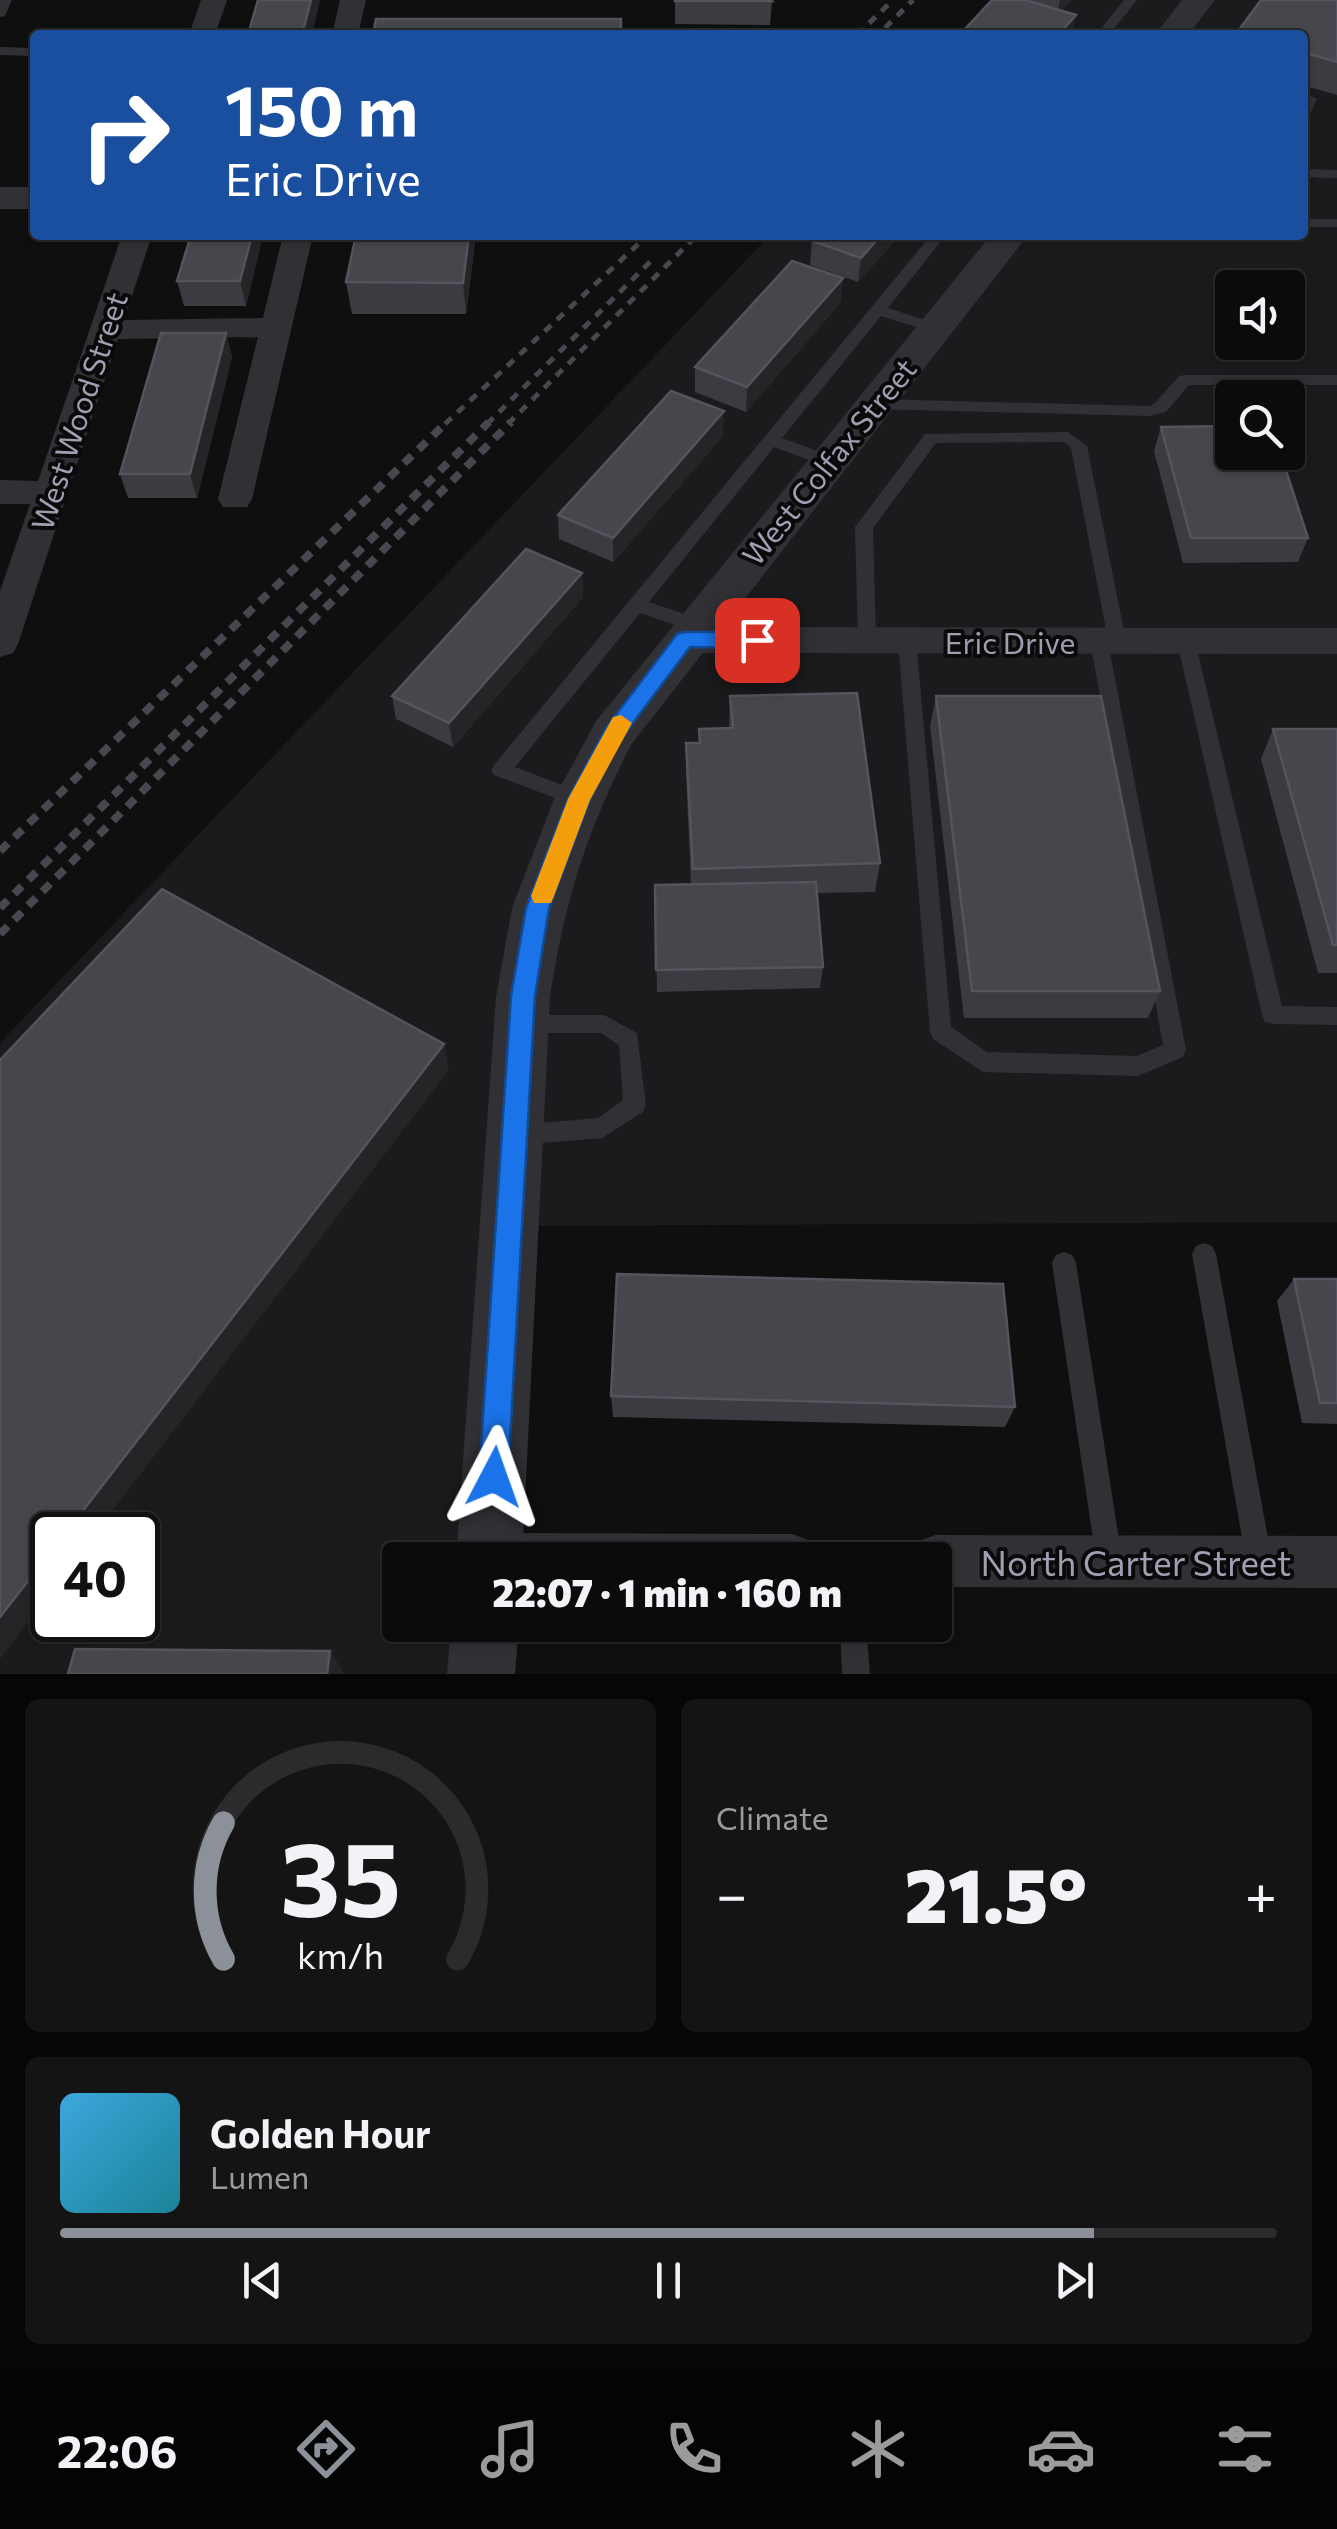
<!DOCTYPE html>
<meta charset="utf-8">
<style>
:root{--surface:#0b0b0c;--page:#141415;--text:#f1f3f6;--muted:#9a9b9d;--line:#2b2b2d;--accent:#8c9099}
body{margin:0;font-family:Commissioner,sans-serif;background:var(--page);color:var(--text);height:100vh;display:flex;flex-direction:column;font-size:38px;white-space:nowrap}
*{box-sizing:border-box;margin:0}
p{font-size:32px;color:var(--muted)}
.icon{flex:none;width:55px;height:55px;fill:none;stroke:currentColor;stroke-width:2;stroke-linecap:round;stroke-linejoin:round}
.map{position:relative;height:1674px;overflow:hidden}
.details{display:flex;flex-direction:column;gap:25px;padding:25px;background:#060607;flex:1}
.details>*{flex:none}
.top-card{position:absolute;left:30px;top:30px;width:1278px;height:210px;border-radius:10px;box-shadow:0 2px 8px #0004,0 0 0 2px var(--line);background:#1a4fa0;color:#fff;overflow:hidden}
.buttons{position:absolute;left:1215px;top:270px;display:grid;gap:20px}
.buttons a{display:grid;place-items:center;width:90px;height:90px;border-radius:10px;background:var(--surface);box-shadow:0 2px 8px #0004,0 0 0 2px var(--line);font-size:50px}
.speed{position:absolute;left:30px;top:1512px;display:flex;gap:20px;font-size:50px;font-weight:700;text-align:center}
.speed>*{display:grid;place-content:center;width:130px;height:130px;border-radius:50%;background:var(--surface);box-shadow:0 2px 8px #0004,0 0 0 2px var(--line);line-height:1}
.speed .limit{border:5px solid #111;border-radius:15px;background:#fff;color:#111}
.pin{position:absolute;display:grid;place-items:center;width:85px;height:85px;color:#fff;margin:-42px;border-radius:20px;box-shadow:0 5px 15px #0006}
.me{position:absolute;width:110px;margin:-55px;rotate:4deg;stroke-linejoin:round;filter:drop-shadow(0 0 8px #0008)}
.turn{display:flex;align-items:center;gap:35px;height:210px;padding:0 30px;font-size:45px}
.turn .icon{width:130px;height:130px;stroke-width:2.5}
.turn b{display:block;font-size:70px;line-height:85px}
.big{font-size:75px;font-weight:800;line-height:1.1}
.details .widget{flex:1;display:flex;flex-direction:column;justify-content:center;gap:15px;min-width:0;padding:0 35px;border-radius:15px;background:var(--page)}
.details .dial{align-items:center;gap:0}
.dial svg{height:260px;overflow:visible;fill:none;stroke:var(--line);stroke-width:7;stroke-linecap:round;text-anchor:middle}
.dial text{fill:var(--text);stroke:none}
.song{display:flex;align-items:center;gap:30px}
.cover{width:120px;height:120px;border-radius:15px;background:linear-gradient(135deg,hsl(200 70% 55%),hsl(190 70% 35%))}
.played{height:10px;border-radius:5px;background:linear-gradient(90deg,var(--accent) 85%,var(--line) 85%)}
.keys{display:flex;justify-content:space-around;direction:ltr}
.heat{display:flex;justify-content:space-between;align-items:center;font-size:55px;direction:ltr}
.details .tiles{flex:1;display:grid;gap:25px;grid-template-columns:1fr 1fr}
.widget:last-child{grid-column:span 2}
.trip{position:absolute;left:382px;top:1542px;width:570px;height:100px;border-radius:10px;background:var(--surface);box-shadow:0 2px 8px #0004,0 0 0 2px var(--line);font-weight:800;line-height:100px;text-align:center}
.menu{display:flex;height:160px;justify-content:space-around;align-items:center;background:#040405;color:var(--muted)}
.menu .icon{width:70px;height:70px}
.menu .active{color:var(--accent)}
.menu b{font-size:45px;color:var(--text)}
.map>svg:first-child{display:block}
</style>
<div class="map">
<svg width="1337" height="1674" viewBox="0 0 1337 1674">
<rect width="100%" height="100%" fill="#0f0f10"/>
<path fill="#1b1b1d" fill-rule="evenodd" d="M994,0H1337V1222L510,1226L489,1560H400V1625H485L482,1674H0V1043L770,235H1302V35H961ZM1232,288H1288V342H1232ZM1232,398H1288V452H1232ZM52,1535H138V1620H52Z"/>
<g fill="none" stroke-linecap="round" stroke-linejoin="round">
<g fill="#313035" fill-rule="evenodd">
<polygon points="0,0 12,0 5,16 0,17"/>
<polygon points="1124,0 1137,0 1109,35 1096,35"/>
<polygon points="0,47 35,48 35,56 0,55"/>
<polygon points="1302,93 1317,99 1309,116 1302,120"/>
<polygon points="1302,169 1337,170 1337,178 1302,177"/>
<rect x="1302" y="219" width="35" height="8"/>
<polygon points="931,235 946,235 888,308 941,325 941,331 936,333 881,316 782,438 834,457 834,465 822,465 774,447 649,602 702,620 705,625 702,630 696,632 640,613 515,767 586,794 589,799 586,804 579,807 494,775 491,770 494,765"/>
<polygon points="1185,375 1337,375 1337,385 1189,385 1166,412 1149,416 874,409 866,404 874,399 1149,406 1154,404 1179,376"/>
<polygon points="1068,432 1087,446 1126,641 1117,648 1108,642 1186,1050 1183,1057 1138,1076 983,1072 933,1039 930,1032 898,640 907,633 916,640 951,1027 987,1052 1137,1056 1163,1045 1090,641 1099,634 1108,640 1071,448 1064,442 936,443 873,528 876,640 867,647 858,640 855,527 925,434"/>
<polygon points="1186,634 1195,641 1282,1006 1337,1007 1337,1025 1273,1024 1265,1022 1262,1015 1177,641"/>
<polygon points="524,1015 604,1015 637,1033 646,1105 643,1112 602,1138 517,1145 509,1142 506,1135 509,1128 517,1125 598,1118 623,1100 619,1045 601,1033 524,1033 516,1031 513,1024 516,1017"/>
<polygon points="1204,1243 1212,1246 1216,1254 1272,1560 1268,1569 1259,1573 1250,1569 1246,1560 1192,1254 1196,1246"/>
<polygon points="1064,1252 1072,1255 1076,1263 1122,1559 1118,1568 1109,1572 1100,1568 1096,1559 1052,1263 1056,1255"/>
<polygon points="840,1625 866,1625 870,1674 842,1674"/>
</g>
<g fill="#313035" fill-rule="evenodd">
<polygon points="201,0 227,0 215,35 189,35"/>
<polygon points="340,0 366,0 358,35 332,35"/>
<polygon points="122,235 152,235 124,320 263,318 283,235 313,235 252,499 247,507 223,507 218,499 258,337 118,339 18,644 13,653 0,657 0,591 30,504 0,504 0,480 38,481"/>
<polygon points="684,627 1337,628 1337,654 684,653 671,649 666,640 671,631"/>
<polygon points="489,1533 792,1534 811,1541 818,1560 463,1560 470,1540"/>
<polygon points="935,1535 1337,1536 1337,1588 935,1587 935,1560 909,1560 916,1542"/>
</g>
<g fill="#313035" fill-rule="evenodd">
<polygon points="1182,0 1215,0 1188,35 1155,35"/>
<rect x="0" y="187" width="35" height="22"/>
<path d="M991,235H1028L631,745C586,833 565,900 550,997L522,1560H456L496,997L512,908L554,799L596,721Z"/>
<polygon points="451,1625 519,1625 515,1674 447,1674"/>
</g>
<g stroke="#47474f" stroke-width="5" stroke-dasharray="9 8" stroke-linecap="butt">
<polyline points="885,28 913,0"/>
<polyline points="857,35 893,0"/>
<polyline points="445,424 648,235"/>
<polyline points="487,424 652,260"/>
<polyline points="508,424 697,235"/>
</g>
<g stroke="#47474f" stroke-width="8" stroke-dasharray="11 9" stroke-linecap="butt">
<polyline points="0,851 447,422"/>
<polyline points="0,908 489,422"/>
<polyline points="0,934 511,422"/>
</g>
</g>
<g fill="#3b3b41">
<polygon points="675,0 772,1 770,25 675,24"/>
<polygon points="992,0 1071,0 1062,10 1072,35 964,35 965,29"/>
<polygon points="1337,0 1337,95 1302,85 1302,35 1235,35"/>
<polygon points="191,235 263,235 246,306 184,306 177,281"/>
<polygon points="356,235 476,235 466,314 352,314 346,282"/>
<polygon points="817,235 900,235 858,282 810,265 812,241"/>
<polygon points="843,278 840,303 746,412 695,392 695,367"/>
<polygon points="226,333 232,357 197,498 128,498 120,474"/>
<polygon points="1161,427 1308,538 1298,562 1183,563 1154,451"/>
<polygon points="723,436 613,562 559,539 558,515"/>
<polygon points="582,573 583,597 453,747 396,719 392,696"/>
<polygon points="730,696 880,863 875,892 817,893 823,967 820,988 657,992 655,885 691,885 686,773 686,743 699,743 699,729 729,728"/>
<polygon points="936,696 1160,991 1148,1018 964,1018 930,726"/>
<polygon points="1273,729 1337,729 1337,973 1318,973 1261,759"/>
<polygon points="1294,1279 1337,1279 1337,1424 1302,1423 1277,1301"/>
<polygon points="611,1396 1015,1407 1005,1427 613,1417"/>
</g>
<g fill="#252528">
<polygon points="311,0 320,0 312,35 302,35"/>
<polygon points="1060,0 1071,0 1057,15"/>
<polygon points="1076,15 1072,35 1058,35"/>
<polygon points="252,235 263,235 246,306 240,281"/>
<polygon points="469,235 476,235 466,314 463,283"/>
<polygon points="881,235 900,235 858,282 861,258"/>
<polygon points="843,278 840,303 746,412 747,387"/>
<polygon points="226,333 232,357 197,498 190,474"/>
<polygon points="724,411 723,436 613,562 613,538"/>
<polygon points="582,573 583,597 453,747 449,723"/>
<polygon points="444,1044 449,1070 94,1535 64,1535"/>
<polygon points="52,1550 52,1590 0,1659 0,1617"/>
<polygon points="330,1651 343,1671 343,1674 327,1674"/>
</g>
<g fill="#46464d" stroke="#54545d" stroke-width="2.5">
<polygon points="258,0 311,0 302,35 248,35"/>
<polygon points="771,0 772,1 675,1 675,0"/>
<polygon points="992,0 1025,0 1076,15 1058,35 987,35 965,29"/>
<polygon points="1261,0 1337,0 1337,62 1302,52 1302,35 1241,35 1236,34"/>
<polygon points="376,19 621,19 621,35 373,35"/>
<polygon points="191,235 252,235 240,281 177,281"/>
<polygon points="356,235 469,235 463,283 346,282"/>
<polygon points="817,235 881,235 861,258 812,241"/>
<polygon points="792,261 843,278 747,387 695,367"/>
<polygon points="161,333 226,333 190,474 120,474"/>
<polygon points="671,391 724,411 613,538 558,515"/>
<polygon points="1232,426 1232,452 1280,452 1308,538 1191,538 1161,427"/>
<polygon points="526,549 582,573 449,723 392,696"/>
<polygon points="857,693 880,863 693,869 686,743 700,743 699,729 733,728 730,696"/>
<polygon points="936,696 1101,696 1160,991 972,991"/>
<polygon points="1273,729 1337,729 1337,945 1333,945"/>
<polygon points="816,882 823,967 656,970 655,885"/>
<polygon points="162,889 444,1044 64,1535 52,1535 52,1550 0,1617 0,1060"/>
<polygon points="617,1274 1003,1284 1015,1407 611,1396"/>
<polygon points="1294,1279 1337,1279 1337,1403 1320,1403"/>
<polygon points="75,1649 330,1651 327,1674 68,1674"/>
</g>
<polygon fill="#1a73e8" stroke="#114b97" stroke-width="2.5" points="684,632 757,632 768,640 757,648 690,647 621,739 590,799 549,908 535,996 508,1477 504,1488 494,1492 483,1488 479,1477 511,996 526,908 568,799 606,728 677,634"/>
<polygon fill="#f59e0b" points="621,715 632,723 590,800 554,896 551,903 534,903 531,896 568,799 613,717"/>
<g text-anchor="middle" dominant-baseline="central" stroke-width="8" stroke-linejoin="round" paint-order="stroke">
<g font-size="30" fill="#9f9fb2" stroke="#0a0a0b">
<text transform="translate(78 411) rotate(-72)">West Wood Street</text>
<text transform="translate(828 461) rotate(-51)">West Colfax Street</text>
<text x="1010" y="641">Eric Drive</text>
</g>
<g font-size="35" fill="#9f9fb2" stroke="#0a0a0b">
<text x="1136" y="1561">North Carter Street</text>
</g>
</g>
</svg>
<div class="buttons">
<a><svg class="icon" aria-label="sound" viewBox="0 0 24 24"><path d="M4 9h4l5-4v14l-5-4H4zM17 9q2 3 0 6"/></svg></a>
<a><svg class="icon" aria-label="search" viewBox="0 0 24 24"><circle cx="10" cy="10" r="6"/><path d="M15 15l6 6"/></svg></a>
</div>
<div class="speed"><div class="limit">40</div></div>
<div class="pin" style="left:757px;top:640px;background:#d93025"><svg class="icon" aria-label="arrive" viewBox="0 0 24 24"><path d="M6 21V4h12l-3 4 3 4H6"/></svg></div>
<svg class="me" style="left:494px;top:1477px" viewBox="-20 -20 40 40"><path d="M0-17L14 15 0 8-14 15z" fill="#1a73e8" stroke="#fff" stroke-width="4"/></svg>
<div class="trip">22:07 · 1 min · 160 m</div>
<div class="top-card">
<div class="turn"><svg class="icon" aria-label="right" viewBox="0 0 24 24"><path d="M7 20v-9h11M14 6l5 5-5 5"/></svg><div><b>150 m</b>Eric Drive</div></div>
</div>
</div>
<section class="details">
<div class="tiles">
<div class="widget dial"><svg viewBox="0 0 100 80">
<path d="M14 69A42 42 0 1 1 86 69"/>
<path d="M14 69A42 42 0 0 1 14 27" stroke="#8c9099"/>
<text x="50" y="56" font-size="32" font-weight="700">35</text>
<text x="50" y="72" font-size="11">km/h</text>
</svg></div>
<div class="widget"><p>Climate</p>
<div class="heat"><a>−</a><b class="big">21.5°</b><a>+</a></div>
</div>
<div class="widget">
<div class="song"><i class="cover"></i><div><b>Golden Hour</b><p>Lumen</p></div></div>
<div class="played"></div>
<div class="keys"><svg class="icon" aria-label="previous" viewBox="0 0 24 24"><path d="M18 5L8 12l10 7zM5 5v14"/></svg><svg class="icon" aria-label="pause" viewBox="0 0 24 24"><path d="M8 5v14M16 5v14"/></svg><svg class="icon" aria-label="next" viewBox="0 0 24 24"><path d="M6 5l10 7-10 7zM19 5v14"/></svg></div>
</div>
</div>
</section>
<nav class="menu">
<b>22:06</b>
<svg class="icon active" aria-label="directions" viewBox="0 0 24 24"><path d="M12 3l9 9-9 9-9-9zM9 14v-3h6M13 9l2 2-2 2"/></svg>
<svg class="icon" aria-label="music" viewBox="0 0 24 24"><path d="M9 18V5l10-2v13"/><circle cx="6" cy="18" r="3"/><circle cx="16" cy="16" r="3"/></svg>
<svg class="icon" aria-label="phone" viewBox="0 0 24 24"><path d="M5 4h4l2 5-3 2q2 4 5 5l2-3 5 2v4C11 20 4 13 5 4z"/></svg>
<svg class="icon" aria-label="climate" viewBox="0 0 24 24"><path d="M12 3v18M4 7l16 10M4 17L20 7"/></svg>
<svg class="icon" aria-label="car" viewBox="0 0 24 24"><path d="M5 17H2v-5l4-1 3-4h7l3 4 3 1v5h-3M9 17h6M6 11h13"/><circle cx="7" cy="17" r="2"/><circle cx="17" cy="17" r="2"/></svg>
<svg class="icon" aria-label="filters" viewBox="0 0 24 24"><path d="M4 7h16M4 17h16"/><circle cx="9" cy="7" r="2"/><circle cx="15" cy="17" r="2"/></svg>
</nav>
